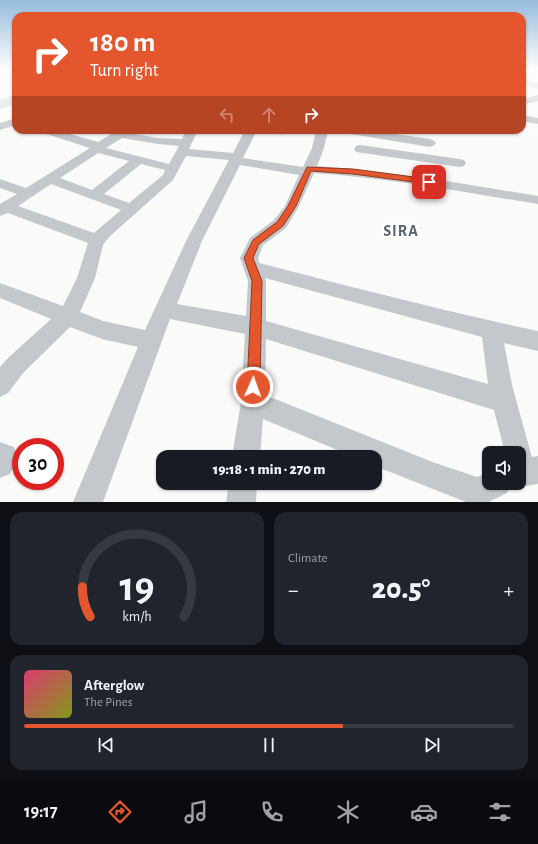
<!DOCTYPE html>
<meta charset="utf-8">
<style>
:root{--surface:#171b24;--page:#20242c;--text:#f1f3f6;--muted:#9ea1a6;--line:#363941;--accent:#e4572e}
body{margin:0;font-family:"Alegreya Sans",sans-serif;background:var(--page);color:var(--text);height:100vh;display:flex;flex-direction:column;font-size:15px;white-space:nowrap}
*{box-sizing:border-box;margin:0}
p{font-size:13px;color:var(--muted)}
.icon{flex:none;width:22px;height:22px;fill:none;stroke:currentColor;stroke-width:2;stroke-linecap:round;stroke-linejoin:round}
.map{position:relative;height:502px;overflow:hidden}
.side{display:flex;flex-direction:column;gap:10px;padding:10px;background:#0d0f14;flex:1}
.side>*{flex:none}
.banner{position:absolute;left:12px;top:12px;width:514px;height:122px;border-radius:12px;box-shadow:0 1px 3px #0004;background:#e4572e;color:#fff;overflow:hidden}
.controls{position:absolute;left:482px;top:446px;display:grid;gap:8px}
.controls a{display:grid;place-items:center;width:44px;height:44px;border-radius:8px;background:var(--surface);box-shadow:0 1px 3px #0004;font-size:20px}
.speed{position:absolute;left:12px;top:438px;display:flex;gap:8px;font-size:20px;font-weight:700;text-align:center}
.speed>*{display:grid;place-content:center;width:52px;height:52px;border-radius:50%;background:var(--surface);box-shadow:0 1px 3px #0004;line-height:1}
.speed .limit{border:6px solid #d22;background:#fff;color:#111}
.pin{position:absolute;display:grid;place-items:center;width:34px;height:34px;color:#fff;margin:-17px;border-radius:8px;box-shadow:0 2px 6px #0006}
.me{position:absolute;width:44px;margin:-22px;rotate:2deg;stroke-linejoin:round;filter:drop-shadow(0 0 3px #0008)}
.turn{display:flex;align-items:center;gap:14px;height:84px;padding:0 12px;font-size:18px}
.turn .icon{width:52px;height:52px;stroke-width:2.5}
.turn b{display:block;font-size:28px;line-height:34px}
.lanes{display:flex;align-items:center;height:38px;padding:0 12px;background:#0003;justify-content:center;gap:20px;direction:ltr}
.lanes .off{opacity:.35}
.big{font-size:30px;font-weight:800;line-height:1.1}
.side .card{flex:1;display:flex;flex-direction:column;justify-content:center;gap:6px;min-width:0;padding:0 14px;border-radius:12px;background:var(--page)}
.side .dial{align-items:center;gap:0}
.dial svg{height:104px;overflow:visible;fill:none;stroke:var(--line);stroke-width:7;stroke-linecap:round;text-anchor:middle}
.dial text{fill:var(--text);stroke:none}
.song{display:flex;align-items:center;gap:12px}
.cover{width:48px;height:48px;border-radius:6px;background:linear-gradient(135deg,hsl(340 70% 55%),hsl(70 70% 35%))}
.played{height:4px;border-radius:2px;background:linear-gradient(90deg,var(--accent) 65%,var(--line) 65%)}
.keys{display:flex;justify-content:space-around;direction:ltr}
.heat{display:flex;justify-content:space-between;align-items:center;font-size:22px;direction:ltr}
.side .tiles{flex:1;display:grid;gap:10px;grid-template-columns:1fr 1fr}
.card:last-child{grid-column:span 2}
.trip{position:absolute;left:156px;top:450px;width:226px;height:40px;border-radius:12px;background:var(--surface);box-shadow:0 1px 3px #0004;font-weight:800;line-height:40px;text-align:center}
.dock{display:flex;height:64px;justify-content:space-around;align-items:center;background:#090b0e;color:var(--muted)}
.dock .icon{width:28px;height:28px}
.dock .active{color:var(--accent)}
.dock b{font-size:18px;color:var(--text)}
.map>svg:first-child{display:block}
</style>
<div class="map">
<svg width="538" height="502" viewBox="0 0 538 502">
<rect width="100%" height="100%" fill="#fafaf8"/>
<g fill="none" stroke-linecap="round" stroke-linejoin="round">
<g fill="#c3c8cc" fill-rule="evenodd">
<polygon points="538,95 538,101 522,105 522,99"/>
<polygon points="522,115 538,118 538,124 522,121"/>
<polygon points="16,118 16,125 0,130 0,123"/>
<path d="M38,130H56L98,142L118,130H132L130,133L158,138L182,139L186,130H198L189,149L233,153L245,130H257L243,158L303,167L312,148L316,130H328L324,148L317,166C391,171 464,184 538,196V204C463,192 389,178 314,173L299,206L286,228L263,245L258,258L259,263C352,287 444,311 538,331V351L504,343L512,385L531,454L532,457L538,456V484L519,487L511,484L507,493L489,502H466L375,466V457H354L263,419L260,457H232L241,402L245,334L170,319L103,502H73L138,347L102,339L70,327L24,372L8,393L0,397V367L8,358L51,319L0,298V283L63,306L77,278L88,243L8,213L0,216V204L17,194L0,188V179L26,188L90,148L40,132ZM122,138L158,144L179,146L169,164L106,148ZM98,153L129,161L92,190L60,178ZM186,156L229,160L186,241L145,330L103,321L80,312L95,278L103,245L109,237L173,180ZM141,164L165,170L163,175L129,203L104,194ZM240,165L299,175L285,206L274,220L250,238L240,258L248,281L246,316L177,304L202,241ZM51,184L121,210L94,233L18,206ZM265,278L482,337L488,384L266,321V281ZM266,339L494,410L505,453H519V483H489V472L477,477L435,463L265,395Z"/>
<path d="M268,130H292L293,131C287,136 274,135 268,130Z"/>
<polygon points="339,130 367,130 430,139 434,141 436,143 434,145 430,147 345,133"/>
<polygon points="360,145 460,159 464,160 466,163 464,166 460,167 356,152 354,149 356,146"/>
<polygon points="0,442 14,447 18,457 10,474 0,478"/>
<polygon points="229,483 257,483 256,502 226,502"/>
</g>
<g fill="#d6dbdf" fill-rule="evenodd">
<polygon points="522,78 538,82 538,89 522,85"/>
<polygon points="16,94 16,103 0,109 0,100"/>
</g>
</g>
<linearGradient id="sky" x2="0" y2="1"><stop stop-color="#96bcdc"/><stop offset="0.5" stop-color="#fdfdfc"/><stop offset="1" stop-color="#fdfdfc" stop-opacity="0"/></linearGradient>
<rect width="538" height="139" fill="url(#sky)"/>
<polygon fill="#e4572e" stroke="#94391e" points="307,167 353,169 429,179 433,182 429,184 353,174 311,171 296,206 283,226 259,244 253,258 262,281 260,387 258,391 253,393 249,391 247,387 252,281 244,258 253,240 277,222 288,206"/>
<g text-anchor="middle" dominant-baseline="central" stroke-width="4" stroke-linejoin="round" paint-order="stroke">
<g font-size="16" font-weight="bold" letter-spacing="1" fill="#57646e" stroke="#fff">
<text x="401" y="231">SIRA</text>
</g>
</g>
</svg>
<div class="controls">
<a><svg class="icon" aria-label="sound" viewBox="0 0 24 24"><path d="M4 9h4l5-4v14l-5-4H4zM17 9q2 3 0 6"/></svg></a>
</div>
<div class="speed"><div class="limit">30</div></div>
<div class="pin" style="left:429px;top:182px;background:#d93025"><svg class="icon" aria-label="arrive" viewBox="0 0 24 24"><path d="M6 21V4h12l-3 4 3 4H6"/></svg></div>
<svg class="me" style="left:253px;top:387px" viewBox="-20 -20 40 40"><circle r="17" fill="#e4572e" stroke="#fff" stroke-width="3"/><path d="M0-11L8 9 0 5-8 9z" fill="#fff"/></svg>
<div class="trip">19:18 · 1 min · 270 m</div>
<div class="banner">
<div class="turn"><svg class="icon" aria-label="right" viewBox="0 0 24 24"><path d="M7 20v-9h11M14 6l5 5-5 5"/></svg><div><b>180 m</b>Turn right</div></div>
<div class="lanes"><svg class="icon off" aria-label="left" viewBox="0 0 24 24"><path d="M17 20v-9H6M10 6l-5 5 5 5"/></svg><svg class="icon off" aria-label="ahead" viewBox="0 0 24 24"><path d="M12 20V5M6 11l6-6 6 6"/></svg><svg class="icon" aria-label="right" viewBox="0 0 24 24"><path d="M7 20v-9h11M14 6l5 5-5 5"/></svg></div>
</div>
</div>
<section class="side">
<div class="tiles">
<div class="card dial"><svg viewBox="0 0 100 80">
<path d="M14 69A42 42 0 1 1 86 69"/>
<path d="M14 69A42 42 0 0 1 8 46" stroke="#e4572e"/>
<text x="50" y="56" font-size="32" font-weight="700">19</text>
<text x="50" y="72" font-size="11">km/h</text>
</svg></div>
<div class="card"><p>Climate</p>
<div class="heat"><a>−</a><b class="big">20.5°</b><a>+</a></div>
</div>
<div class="card">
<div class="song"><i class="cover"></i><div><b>Afterglow</b><p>The Pines</p></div></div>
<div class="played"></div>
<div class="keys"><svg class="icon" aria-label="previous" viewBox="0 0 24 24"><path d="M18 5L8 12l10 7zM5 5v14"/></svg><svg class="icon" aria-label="pause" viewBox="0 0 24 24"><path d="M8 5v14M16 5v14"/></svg><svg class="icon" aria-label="next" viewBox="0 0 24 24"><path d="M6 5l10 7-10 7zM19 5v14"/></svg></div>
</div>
</div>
</section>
<nav class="dock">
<b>19:17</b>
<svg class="icon active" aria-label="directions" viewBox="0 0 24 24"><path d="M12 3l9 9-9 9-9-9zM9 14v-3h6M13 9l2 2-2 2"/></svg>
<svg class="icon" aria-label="music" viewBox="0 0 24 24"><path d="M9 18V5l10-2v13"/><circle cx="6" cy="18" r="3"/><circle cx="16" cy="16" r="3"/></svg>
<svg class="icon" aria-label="phone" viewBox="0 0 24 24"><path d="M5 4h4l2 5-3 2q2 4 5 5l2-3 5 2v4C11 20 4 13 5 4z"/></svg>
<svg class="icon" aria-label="climate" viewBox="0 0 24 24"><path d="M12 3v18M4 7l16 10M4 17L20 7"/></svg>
<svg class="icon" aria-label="car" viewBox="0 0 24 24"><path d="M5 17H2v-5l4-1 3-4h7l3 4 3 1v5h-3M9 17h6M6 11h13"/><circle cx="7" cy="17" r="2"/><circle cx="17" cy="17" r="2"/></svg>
<svg class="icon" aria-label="filters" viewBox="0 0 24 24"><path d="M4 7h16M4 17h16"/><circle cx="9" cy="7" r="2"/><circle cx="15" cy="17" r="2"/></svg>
</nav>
